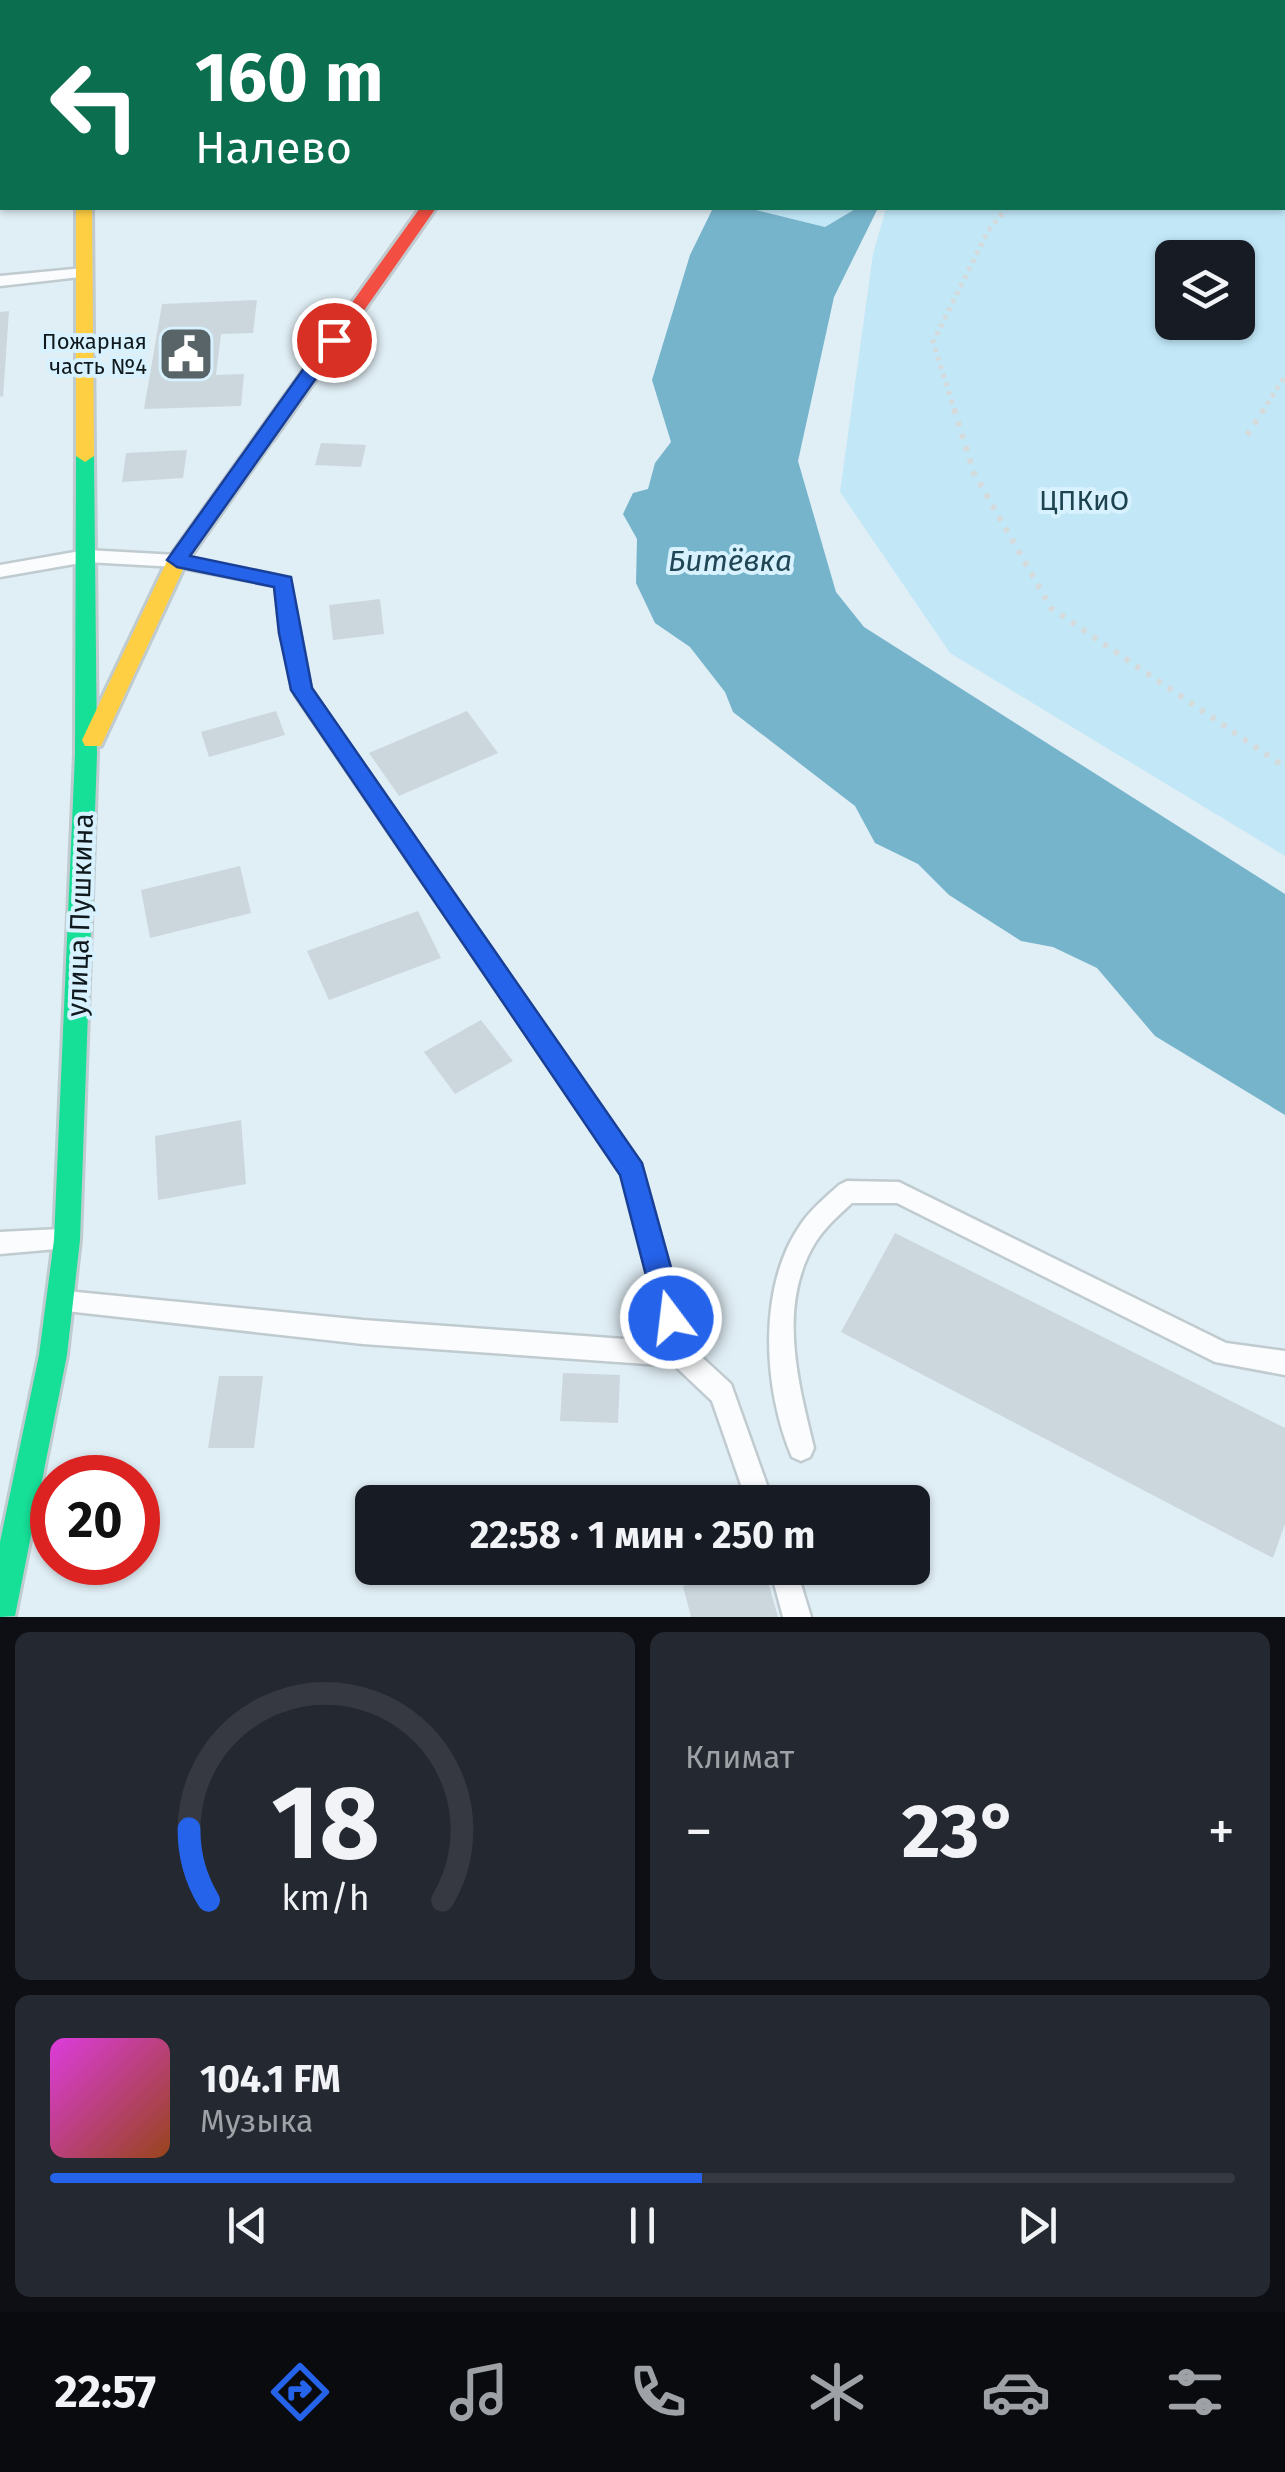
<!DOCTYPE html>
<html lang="ru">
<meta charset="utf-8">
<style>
:root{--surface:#171b24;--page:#242831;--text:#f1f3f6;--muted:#9ea1a6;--line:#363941;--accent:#2563eb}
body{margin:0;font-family:"Fira Sans",sans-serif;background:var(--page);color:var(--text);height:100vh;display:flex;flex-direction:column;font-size:38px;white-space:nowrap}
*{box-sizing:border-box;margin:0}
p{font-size:32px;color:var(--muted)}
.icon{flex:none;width:55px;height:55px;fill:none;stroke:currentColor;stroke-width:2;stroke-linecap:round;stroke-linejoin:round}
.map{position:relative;height:1617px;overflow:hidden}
.sheet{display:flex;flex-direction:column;gap:15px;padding:15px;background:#0d0f14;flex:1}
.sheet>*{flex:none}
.guide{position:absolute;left:0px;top:0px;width:1285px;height:210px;box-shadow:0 2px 8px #0004;background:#0b6e4f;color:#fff;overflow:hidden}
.controls{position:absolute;left:1155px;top:240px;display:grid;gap:20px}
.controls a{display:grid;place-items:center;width:100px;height:100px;border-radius:15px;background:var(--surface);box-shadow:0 2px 8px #0004;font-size:50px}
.speed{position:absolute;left:30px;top:1455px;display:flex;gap:20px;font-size:50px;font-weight:700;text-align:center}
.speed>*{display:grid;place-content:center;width:130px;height:130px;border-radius:50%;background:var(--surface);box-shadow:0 2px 8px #0004;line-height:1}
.speed .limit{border:15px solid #d22;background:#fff;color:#111}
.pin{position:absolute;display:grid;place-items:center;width:85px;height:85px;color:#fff;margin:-42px;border:5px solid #fff;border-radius:50%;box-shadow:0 2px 10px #0007}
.me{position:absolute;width:110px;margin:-55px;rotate:345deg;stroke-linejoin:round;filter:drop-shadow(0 0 8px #0008)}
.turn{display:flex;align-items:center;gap:35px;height:210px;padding:0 30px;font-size:45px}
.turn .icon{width:130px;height:130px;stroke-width:2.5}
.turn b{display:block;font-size:70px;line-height:85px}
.big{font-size:75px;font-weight:700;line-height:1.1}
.sheet .widget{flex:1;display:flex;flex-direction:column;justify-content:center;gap:15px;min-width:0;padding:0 35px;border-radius:15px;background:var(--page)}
.sheet .dial{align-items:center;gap:0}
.dial svg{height:260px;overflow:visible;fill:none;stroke:var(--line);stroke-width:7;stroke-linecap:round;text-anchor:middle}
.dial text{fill:var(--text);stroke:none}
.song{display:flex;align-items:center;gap:30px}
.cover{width:120px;height:120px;border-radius:15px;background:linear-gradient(135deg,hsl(300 70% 55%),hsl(20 70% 35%))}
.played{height:10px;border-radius:5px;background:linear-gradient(90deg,var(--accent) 55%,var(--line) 55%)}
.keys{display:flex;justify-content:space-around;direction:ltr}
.heat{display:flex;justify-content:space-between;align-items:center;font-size:55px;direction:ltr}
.sheet .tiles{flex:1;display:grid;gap:15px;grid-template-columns:1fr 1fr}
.widget:last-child{grid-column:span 2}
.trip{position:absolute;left:355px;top:1485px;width:575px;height:100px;border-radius:15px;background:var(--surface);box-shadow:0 2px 8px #0004;font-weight:700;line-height:100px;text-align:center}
.tab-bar{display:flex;height:160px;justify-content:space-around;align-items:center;background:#090b0e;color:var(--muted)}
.tab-bar .icon{width:70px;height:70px}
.tab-bar .on{color:var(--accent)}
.tab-bar b{font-size:45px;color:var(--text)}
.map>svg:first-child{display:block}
</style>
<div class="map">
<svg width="1285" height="1617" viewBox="0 0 1285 1617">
<rect width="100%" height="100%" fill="#e0eef5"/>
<g fill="#c2e8f8" fill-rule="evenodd">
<path d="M1033,0H1285V856L950,653L840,492L873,254L886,208H1282V2H1025ZM1172,258H1238V322H1172Z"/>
<polygon points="748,208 857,208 825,227"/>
</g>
<polygon fill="#76b4cc" points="713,208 748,208 825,227 857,208 878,208 834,297 798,461 836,592 864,627 1285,894 1285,1115 1155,1036 1097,968 1053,947 1021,941 949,895 918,864 875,843 855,806 733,712 725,692 690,647 655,623 636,583 637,539 623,514 633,493 648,489 655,463 671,442 652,380 690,255"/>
<g fill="#ccd7dd">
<polygon points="257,300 253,333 221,334 216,375 244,374 241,406 144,409 162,304"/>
<polygon points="9,311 3,397 0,396 0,312"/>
<polygon points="321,443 366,445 361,467 315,465"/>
<polygon points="187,450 183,478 122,482 126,453"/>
<polygon points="380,599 384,634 333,640 329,605"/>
<polygon points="276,711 285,735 209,757 201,732"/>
<polygon points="467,711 498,753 399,796 369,753"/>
<polygon points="240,866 251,913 150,938 141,890"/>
<polygon points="418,911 441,958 329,1000 307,951"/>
<polygon points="481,1020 513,1061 455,1094 424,1052"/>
<polygon points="241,1120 246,1184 158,1200 155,1136"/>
<polygon points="895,1233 1285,1428 1285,1524 1273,1558 841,1332"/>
<polygon points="563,1373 620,1375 618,1423 560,1421"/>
<polygon points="219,1376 263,1376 254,1448 208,1448"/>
<polygon points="764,1568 778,1617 691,1617 683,1586"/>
</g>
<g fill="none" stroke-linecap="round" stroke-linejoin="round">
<g stroke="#c0cbd0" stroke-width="5">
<g id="lane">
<rect x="0" y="78" width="2" height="8"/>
<polygon points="84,268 89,270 89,276 0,286 0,276"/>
<polygon points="86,550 177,555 290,578 311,689 641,1164 692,1348 731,1384 773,1502 747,1502 712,1401 675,1366 363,1344 57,1310 54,1302 57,1294 66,1291 363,1320 665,1342 622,1175 295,695 280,633 275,586 177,567 86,562 0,577 0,565"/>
<path d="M847,1181L899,1182L907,1186L1226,1343L1285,1351V1375L1215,1362L897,1203H852C839,1215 825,1227 815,1243C777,1306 798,1382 814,1448L810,1457L801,1461L792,1457C763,1389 757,1287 801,1224C811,1209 826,1197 839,1185Z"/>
<polygon points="60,1229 68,1232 72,1240 68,1248 0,1254 0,1232"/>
<polygon points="770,1568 796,1568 811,1617 783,1617"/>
</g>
</g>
<g stroke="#c0cbd0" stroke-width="6">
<polygon id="fast" points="85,450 94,456 97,754 80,1240 67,1355 15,1616 0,1617 0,1542 39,1355 54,1240 75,754 76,456"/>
</g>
<g stroke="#c0cbd0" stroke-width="6">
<g id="slow">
<polygon points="76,208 92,208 94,456 85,462 76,456"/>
<polygon points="266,430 275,436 186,563 101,746 85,746 82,740 167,561 259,432"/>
</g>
</g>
<g stroke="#c0cbd0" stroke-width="6">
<g id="jam">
<rect x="76" y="0" width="14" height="2"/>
<polygon points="420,208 436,208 273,440 259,440 259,432"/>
</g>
</g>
<g stroke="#d5dadc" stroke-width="5" stroke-dasharray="4 5" stroke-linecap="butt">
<polyline points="967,0 976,2"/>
<polyline points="733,2 741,0"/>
<polyline points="1242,2 1251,0"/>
<polyline points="955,412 933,342 988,231 1007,208"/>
<polyline points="1262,412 1285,376"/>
</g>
<g stroke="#d5dadc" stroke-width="6" stroke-dasharray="5 8" stroke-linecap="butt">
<polyline points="954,409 974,473 1051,608 1285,767"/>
<polyline points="1247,435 1264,409"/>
</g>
<use href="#lane" fill="#fafcfe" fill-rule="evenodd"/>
<use href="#fast" fill="#16e098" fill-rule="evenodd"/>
<use href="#slow" fill="#ffcf43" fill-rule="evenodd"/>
<use href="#jam" fill="#f24e42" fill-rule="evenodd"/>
</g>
<polygon fill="#2563eb" stroke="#184099" stroke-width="2.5" points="334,334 343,340 190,556 291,577 312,688 642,1163 685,1318 681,1327 671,1331 661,1327 657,1318 620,1175 291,690 279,633 274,587 177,567 167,560 327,336"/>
<defs>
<g id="civic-square" transform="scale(2.875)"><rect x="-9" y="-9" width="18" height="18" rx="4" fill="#596469" stroke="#d7f2fe"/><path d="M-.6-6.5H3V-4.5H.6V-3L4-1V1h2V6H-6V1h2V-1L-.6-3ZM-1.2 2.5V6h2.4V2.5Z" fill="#fff"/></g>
</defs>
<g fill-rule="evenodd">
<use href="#civic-square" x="186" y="354"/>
</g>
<g text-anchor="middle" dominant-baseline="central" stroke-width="8" stroke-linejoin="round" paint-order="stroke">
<g font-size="22" fill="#101a1e" stroke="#d7f2fe" text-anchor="end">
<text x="147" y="341">Пожарная<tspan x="147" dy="25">часть №4</tspan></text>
</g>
<g font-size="28" fill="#1d4250" stroke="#d7f2fe">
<text x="1084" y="500">ЦПКиО</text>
</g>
<g font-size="28" fill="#101a1e" stroke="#d7f2fe">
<text transform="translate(80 915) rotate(-88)">улица Пушкина</text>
</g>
<g font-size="30" font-style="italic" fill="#214655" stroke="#d7f2fe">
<text x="730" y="561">Битёвка</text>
</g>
</g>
</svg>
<div class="controls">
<a><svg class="icon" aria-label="layers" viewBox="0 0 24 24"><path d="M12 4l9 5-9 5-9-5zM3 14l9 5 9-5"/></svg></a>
</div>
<div class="speed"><div class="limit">20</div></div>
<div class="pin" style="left:334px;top:340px;background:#d93025"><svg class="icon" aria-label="arrive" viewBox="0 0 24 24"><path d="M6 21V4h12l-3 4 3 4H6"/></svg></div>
<svg class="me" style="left:671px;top:1318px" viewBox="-20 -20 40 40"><circle r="17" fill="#2563eb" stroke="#fff" stroke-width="3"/><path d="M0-11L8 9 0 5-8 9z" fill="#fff"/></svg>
<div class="trip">22:58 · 1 мин · 250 m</div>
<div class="guide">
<div class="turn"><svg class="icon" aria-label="left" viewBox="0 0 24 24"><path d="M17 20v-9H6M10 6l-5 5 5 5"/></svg><div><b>160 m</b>Налево</div></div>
</div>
</div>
<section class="sheet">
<div class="tiles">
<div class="widget dial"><svg viewBox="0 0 100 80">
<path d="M14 69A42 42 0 1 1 86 69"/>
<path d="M14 69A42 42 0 0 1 8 47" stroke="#2563eb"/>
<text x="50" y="56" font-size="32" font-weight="700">18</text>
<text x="50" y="72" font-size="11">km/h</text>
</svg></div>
<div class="widget"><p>Климат</p>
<div class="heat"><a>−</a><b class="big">23°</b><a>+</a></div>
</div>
<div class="widget">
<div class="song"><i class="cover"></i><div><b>104.1 FM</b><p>Музыка</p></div></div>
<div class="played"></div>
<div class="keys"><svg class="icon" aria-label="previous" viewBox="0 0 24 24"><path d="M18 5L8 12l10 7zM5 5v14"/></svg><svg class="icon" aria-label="pause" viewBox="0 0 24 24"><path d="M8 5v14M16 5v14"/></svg><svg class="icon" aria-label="next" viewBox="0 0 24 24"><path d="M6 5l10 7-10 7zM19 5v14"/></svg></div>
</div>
</div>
</section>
<nav class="tab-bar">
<b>22:57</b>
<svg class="icon on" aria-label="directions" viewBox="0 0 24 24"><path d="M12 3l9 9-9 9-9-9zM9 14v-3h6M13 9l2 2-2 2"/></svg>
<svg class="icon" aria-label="music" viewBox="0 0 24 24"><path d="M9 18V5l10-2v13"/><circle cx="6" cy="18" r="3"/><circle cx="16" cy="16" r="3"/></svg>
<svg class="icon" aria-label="phone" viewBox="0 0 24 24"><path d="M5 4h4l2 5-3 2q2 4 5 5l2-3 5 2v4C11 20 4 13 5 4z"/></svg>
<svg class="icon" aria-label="climate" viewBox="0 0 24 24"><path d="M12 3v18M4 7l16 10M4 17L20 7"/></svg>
<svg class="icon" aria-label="car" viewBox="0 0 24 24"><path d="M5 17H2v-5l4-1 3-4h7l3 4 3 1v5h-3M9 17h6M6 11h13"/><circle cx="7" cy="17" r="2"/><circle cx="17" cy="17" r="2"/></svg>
<svg class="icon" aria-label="filters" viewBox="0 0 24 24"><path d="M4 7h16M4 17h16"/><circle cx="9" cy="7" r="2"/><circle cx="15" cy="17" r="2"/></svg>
</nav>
